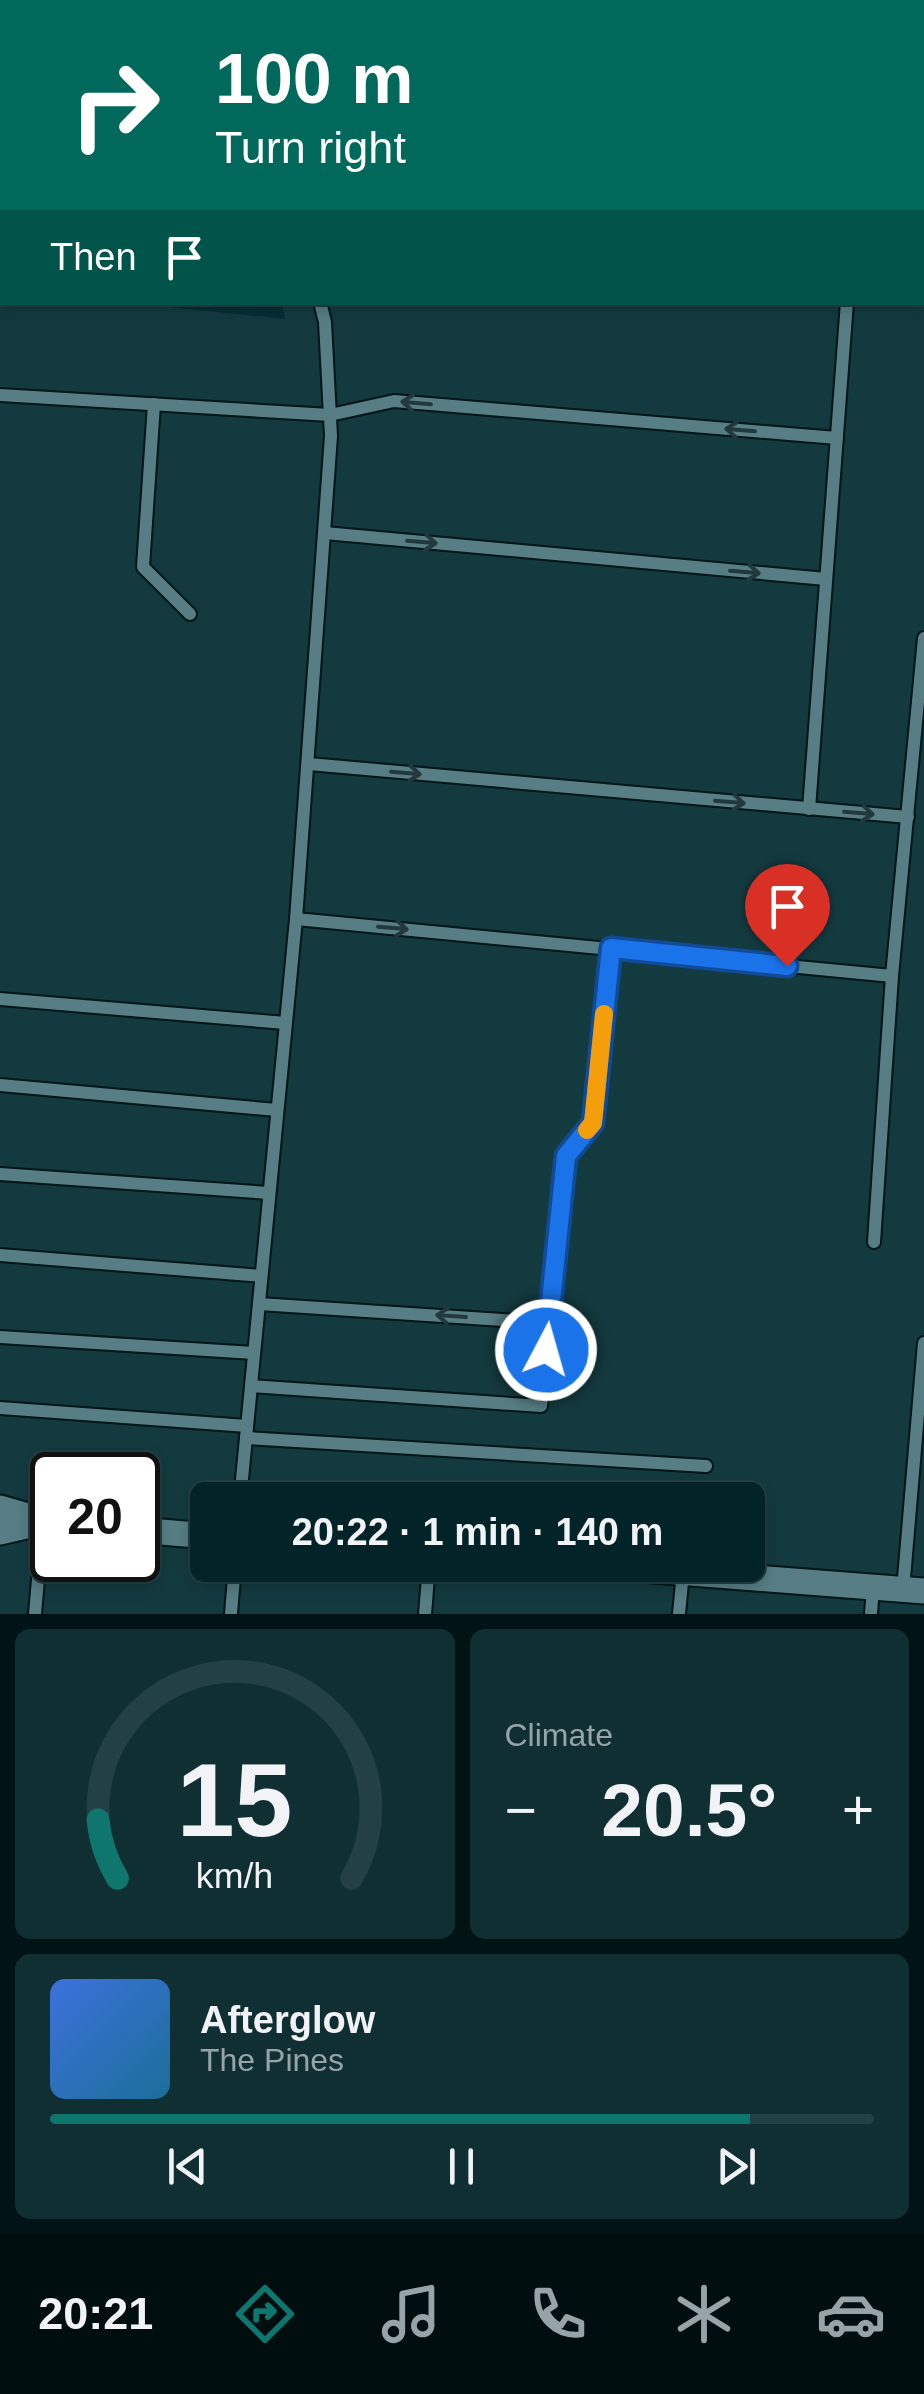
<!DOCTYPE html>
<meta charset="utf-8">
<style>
:root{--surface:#022327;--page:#102f33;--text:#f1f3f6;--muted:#96a4a7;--line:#234044;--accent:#0f766e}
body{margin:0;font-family:Helvetica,sans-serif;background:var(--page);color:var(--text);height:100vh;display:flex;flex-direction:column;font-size:38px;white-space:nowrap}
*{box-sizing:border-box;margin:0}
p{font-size:32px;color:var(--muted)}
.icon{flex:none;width:55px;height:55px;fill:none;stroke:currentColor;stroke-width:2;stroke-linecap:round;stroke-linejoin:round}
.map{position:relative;height:1614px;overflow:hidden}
.sheet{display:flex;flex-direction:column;gap:15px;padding:15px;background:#011315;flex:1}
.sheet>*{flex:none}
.hud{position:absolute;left:0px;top:0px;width:925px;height:305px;box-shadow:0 5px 15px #0003,0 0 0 2px var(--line);background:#00695c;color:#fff;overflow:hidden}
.speed{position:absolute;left:30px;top:1452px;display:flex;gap:20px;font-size:50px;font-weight:700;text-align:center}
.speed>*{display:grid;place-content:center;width:130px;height:130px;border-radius:50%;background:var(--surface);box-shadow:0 5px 15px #0003,0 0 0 2px var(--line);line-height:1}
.speed .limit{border:5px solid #111;border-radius:15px;background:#fff;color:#111}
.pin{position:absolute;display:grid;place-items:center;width:85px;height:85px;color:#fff;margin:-102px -42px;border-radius:50% 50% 50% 0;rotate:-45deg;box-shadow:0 0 10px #0007}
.pin .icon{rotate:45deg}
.me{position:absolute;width:110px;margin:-55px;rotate:6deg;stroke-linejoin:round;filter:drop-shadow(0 0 8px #0008)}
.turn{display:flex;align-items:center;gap:35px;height:210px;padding:0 50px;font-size:45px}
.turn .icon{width:130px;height:130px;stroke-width:2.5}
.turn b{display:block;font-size:70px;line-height:85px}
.then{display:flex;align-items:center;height:95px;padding:0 50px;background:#0003;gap:20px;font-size:38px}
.big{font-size:75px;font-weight:600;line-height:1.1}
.sheet .tile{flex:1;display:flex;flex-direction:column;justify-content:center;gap:15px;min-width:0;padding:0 35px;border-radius:15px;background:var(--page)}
.sheet .dial{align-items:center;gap:0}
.dial svg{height:260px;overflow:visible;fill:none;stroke:var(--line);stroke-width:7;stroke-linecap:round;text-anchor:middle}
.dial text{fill:var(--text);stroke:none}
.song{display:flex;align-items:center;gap:30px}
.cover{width:120px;height:120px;border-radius:15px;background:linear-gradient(135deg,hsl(220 70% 55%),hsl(200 70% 35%))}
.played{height:10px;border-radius:5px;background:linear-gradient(90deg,var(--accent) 85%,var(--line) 85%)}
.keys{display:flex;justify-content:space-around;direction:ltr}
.heat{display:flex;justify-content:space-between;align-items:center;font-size:55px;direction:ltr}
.sheet .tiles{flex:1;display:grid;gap:15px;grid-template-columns:1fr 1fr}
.tile:last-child{grid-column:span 2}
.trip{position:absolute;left:190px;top:1482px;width:575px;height:100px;border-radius:15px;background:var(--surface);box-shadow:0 5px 15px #0003,0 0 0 2px var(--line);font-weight:600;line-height:100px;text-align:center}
.tab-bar{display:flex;height:160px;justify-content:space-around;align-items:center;background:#010e10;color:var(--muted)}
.tab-bar .icon{width:70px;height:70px}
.tab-bar .on{color:var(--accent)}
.tab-bar b{font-size:45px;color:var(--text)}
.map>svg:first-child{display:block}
</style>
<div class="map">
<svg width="924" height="1614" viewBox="0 0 924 1614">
<rect width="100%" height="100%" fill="#032f34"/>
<path fill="#133a3f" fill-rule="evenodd" d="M0,0H924V1614H0V291L2,302L129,303L285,319L282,303L922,302V2H2V274ZM52,1475H138V1560H52ZM208,1500H748V1565H208Z"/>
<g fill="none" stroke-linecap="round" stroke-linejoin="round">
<g stroke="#021518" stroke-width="16">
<g id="service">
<polyline points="327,2 328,0"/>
<polyline points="870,2 871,0"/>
<polyline points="922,118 924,119"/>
<polyline points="0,257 2,257"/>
<polyline points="0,395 330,415 394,401 837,438"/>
<polyline points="154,404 143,567 190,614"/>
<polyline points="325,533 826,579"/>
<polyline points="309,764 908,817"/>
<polyline points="809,809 847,302"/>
<polyline points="296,919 892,976"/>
<polyline points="0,999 285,1023"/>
<polyline points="0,1085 277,1110"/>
<polyline points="0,1174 269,1193"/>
<polyline points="874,1242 892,976 924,638"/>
<polyline points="0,1255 261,1276"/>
<polyline points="259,1304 549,1323"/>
<polyline points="0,1337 254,1353"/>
<polyline points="251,1386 541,1406 566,1156 593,1123 611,948"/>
<polyline points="0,1408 247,1426"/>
<polyline points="246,1438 706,1466"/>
<polyline points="240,1500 296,919 331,436 325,322 320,302"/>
<polyline points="903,1590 924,1343"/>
<polyline points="35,1614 43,1522"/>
<polyline points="231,1614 235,1565"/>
<polyline points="425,1614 429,1565"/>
<polyline points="679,1614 683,1572"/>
<polyline points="871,1614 873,1587"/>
</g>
</g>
<g stroke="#021518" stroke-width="29">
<g id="secondary">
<polyline points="0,1508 52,1523"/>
<polyline points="138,1530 208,1536"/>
<polyline points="0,1532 43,1522"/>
<polyline points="588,1565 924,1591"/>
</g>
</g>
<use href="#service" stroke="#567e84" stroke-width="12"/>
<use href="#secondary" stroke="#567e84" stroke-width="25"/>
</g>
<defs><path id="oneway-shaft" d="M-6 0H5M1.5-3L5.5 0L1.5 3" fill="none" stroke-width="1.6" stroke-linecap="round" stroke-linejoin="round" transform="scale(2.5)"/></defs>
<g stroke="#21393d">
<use href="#oneway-shaft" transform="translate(416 403) rotate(-175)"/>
<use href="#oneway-shaft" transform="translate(740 430) rotate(-175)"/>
<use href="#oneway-shaft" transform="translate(422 542) rotate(5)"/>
<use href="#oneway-shaft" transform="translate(745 572) rotate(5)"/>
<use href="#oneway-shaft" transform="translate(406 773) rotate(5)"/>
<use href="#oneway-shaft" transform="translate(730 802) rotate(5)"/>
<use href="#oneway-shaft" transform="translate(859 813) rotate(5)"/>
<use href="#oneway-shaft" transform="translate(393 928) rotate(5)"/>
<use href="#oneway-shaft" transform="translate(451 1316) rotate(-176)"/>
</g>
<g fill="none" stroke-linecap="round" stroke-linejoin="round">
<g stroke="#114b97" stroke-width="25">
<polyline id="route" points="546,1350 566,1156 593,1123 611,948 787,966"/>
</g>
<use href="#route" stroke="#1a73e8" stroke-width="18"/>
<polyline stroke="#f59e0b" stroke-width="18" points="587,1130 593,1123 604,1014"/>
</g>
</svg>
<div class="speed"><div class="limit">20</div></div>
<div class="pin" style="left:787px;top:966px;background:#d93025"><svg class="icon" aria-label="arrive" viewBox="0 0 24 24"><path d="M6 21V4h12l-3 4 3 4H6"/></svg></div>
<svg class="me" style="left:546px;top:1350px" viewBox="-20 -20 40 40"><circle r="17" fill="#1a73e8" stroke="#fff" stroke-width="3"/><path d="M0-11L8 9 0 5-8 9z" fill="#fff"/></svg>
<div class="trip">20:22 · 1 min · 140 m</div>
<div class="hud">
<div class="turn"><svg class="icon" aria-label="right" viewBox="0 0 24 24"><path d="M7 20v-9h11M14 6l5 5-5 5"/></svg><div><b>100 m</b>Turn right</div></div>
<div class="then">Then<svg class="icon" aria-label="arrive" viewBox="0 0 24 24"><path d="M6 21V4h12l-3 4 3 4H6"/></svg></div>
</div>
</div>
<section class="sheet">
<div class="tiles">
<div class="tile dial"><svg viewBox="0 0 100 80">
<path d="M14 69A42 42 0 1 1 86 69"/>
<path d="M14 69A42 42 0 0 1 8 51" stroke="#0f766e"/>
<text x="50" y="56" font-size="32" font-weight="700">15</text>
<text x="50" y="72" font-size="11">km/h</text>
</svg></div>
<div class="tile"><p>Climate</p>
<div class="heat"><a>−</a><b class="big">20.5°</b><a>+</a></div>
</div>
<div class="tile">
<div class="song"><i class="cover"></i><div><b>Afterglow</b><p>The Pines</p></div></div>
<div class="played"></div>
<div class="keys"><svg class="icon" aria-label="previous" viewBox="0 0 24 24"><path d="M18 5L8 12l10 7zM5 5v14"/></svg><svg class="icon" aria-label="pause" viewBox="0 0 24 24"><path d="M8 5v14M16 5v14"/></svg><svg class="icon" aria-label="next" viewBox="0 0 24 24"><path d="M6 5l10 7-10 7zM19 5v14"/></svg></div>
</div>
</div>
</section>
<nav class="tab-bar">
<b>20:21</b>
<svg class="icon on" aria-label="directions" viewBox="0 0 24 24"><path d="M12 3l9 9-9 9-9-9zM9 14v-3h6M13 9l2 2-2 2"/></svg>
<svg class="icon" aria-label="music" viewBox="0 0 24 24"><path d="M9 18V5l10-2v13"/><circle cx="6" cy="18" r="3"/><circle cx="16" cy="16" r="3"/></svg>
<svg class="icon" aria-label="phone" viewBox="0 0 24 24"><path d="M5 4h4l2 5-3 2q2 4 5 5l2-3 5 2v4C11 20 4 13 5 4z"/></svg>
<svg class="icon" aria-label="climate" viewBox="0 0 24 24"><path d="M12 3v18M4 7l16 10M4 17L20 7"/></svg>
<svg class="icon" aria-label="car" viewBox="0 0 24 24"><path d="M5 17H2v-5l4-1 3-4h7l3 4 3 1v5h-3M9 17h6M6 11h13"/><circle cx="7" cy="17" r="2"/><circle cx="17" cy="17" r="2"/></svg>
</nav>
